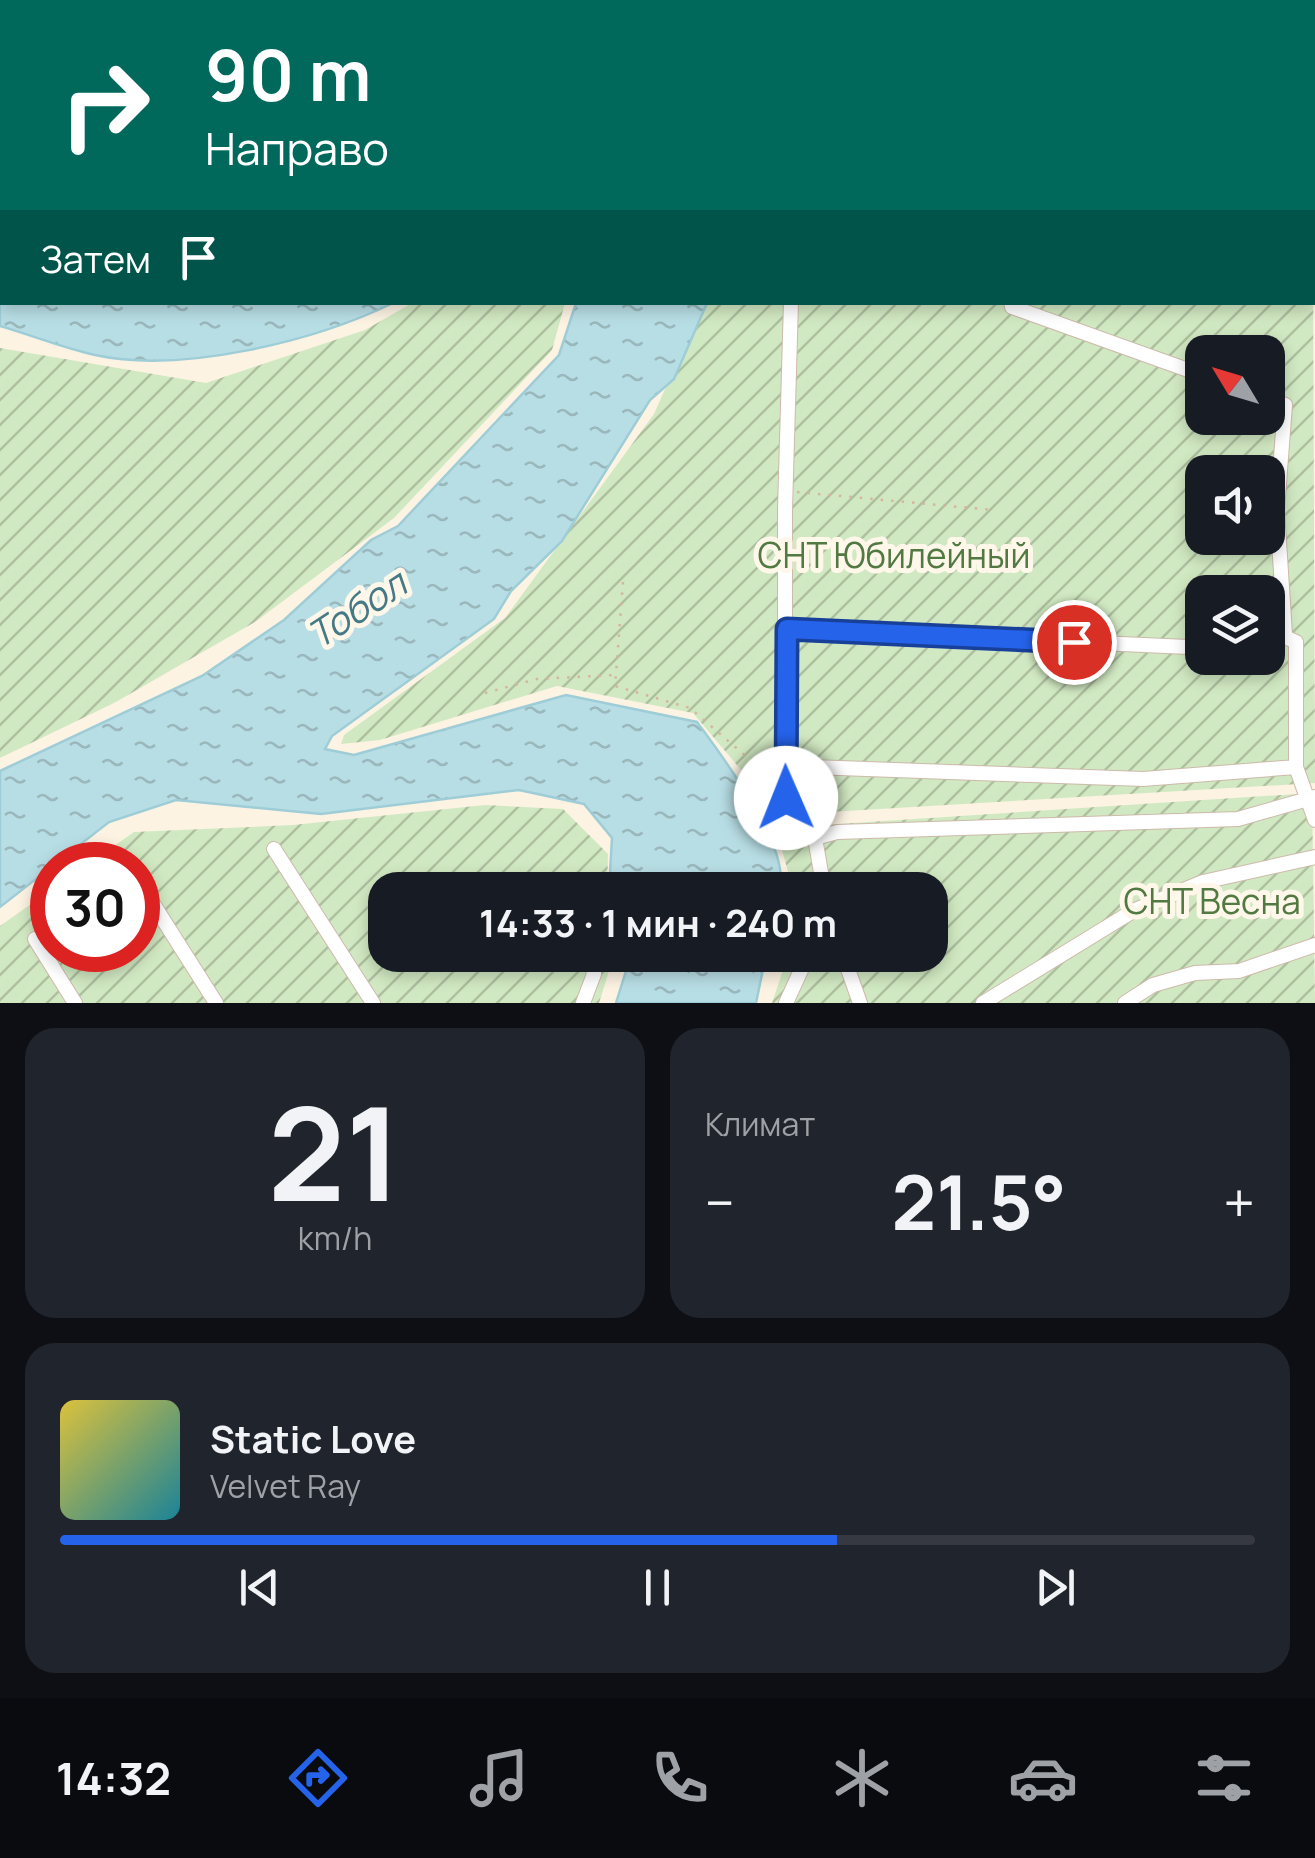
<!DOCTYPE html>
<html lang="ru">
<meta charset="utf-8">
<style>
:root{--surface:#171b24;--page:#20242c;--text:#f1f3f6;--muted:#9ea1a6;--line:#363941;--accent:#2563eb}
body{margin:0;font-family:Manrope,sans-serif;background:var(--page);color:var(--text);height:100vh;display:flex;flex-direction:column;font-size:38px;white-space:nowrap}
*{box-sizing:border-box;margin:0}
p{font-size:32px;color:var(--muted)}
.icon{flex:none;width:55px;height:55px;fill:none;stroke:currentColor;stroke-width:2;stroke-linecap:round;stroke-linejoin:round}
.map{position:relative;height:1003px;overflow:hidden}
.drawer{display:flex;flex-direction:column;gap:25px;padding:25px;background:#0d0f14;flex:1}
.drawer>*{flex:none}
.top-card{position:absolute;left:0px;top:0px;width:1315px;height:305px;box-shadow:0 5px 15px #0003;background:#00695c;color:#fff;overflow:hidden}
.needle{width:65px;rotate:308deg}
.tools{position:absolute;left:1185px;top:335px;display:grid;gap:20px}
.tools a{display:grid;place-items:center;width:100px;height:100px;border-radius:20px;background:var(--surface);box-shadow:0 5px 15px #0003;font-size:50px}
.speed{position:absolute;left:30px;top:842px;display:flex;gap:20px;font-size:50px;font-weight:700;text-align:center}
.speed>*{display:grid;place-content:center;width:130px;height:130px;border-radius:50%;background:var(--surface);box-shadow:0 5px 15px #0003;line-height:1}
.speed .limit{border:15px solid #d22;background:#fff;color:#111}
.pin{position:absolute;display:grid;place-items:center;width:85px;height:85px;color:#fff;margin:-42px;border:5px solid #fff;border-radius:50%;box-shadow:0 2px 10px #0007}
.me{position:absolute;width:110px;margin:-55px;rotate:359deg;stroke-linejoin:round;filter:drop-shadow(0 0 8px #0008)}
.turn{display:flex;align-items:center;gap:35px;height:210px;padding:0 40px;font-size:45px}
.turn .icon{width:130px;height:130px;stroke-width:2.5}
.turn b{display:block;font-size:70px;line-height:85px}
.then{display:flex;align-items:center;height:95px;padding:0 40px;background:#0003;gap:20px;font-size:38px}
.big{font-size:75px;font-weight:700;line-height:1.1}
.drawer .card{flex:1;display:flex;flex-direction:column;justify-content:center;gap:15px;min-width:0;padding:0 35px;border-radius:30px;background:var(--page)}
.drawer .dial{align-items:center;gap:0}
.dial b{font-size:130px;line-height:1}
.song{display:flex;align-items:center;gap:30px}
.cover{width:120px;height:120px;border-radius:15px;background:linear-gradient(135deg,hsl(50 70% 55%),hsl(190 70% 35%))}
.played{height:10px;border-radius:5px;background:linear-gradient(90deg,var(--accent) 65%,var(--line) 65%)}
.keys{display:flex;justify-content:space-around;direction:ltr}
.heat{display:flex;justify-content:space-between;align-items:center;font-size:55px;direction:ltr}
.drawer .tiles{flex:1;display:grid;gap:25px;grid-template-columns:1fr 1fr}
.card:last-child{grid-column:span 2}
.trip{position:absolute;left:368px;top:872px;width:580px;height:100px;border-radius:30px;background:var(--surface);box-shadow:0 5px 15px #0003;font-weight:700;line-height:100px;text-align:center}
.tab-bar{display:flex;height:160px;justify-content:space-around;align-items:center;background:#090b0e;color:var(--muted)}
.tab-bar .icon{width:70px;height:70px}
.tab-bar .active{color:var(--accent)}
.tab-bar b{font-size:45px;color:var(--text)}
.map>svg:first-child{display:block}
</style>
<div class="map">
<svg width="1315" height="1003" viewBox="0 0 1315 1003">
<defs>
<pattern id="garden-furrows" width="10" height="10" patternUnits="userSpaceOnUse" patternTransform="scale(2.5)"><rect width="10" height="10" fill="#d1e9c2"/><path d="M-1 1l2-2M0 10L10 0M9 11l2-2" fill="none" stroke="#aec0a0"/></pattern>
<pattern id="water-ripples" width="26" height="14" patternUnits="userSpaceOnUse" patternTransform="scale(2.5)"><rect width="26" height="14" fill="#b8dee5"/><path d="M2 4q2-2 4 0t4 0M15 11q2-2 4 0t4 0" fill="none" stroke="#9ab7bc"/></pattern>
</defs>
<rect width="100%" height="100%" fill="#fcf3e3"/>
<polygon fill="#f3e4d1" points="0,0 504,0 2,2 2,112"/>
<g fill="url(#garden-furrows)" fill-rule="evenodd">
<polygon points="807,0 1315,0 1315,155 1313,162 1312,2"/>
<path d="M1313,270L1315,783L779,815L693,713L557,686L380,740L341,744L344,735L505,618L654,414L703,303L1312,302ZM1202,352H1268V418H1202ZM1202,472H1268V538H1202ZM1202,592H1268V658H1202Z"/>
<polygon points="414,302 565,303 552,350 394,518 255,622 114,703 0,758 0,348 206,383 365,330"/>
<polygon points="1312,793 1315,1003 772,1003 788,955 930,955 930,890 793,890 776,828"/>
<polygon points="485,805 563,809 608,854 607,890 385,890 385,955 614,955 599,1003 0,1003 0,926 52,889 52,950 138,950 138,865 87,865 134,832 293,825"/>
</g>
<g fill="url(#water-ripples)" stroke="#9ecdd7" stroke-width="2.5">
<polygon points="617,0 793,0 615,2"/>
<path d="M0,200L2,302L393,303C315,341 182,374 95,355C63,348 31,335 0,326Z"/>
<path d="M576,303H707L674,379L650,400L562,541L511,591L494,619L332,736L325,749L354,755L566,695L697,722C724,759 790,845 780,890H609L612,838L584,804L519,790L321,814L176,800L109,822L0,907V771L202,676L284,620L371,540L398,526L559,355Z"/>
<polygon points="631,955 766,955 756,1003 616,1003"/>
</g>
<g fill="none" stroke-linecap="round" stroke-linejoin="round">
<g stroke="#cdbaaa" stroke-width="16">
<g id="minor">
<polyline points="61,0 70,2"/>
<polyline points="253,0 259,2"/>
<polyline points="322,0 328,2"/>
<polyline points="375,0 376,2"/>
<polyline points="139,2 140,0"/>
<polyline points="201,2 202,0"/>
<polyline points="220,2 221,0"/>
<polyline points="358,2 360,0"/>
<polyline points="406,2 411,0"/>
<polyline points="492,2 495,0"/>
<polyline points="828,2 828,0"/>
<polyline points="1311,2 1312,0"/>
<polyline points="0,122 2,122"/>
<polyline points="1312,284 1315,285"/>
<polyline points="791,302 785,509 785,798 815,838 837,832 1238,819 1315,797"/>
<polyline points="1011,302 1012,307 1202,375"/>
<polyline points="1268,398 1285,405 1277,510 1285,635"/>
<polyline points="787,629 1188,647 1202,644"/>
<polyline points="784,766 1143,779 1296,767 1296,642 1268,629"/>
<polyline points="1296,767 1315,820"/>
<polyline points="815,838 824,890"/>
<polyline points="274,849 373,1003"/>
<polyline points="138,880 216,1003"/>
<polyline points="35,939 75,1003"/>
<polyline points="843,955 860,1003"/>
<polyline points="583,1003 594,974 590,955"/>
<polyline points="786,1003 808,955"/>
<polyline points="983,1003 1133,911 1203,882 1315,857"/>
<polyline points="1125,1003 1153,985 1195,973 1239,971 1315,945"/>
</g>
</g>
<g stroke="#d6b59e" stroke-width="2.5" stroke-dasharray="2.5 8" stroke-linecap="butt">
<polyline points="797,492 993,510"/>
<polyline points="623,582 615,686 690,708 748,758 768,764"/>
<polyline points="485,693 537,679 614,675"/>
</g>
<use href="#minor" stroke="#fff" stroke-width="14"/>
</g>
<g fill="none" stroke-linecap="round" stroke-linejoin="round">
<g stroke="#184099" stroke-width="25">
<polyline id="route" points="786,798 787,629 1074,642"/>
</g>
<use href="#route" stroke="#2563eb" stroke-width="18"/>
</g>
<g text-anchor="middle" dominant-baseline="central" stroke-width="10" stroke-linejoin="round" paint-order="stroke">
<g font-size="35" fill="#517942" stroke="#fff7e9">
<text x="894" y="555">СНТ Юбилейный</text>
<text x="1212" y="901">СНТ Весна</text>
</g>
<g font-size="38" font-style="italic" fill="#437a86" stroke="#fff7e9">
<text transform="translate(356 608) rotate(-33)">Тобол</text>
</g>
</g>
</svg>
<div class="tools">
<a><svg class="needle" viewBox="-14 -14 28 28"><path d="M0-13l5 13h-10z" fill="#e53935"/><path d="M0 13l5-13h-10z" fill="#9ea1a6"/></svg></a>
<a><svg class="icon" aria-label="sound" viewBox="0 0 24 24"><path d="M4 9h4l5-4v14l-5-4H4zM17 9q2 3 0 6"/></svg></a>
<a><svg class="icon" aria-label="layers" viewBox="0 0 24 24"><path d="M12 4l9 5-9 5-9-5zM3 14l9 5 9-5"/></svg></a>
</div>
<div class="speed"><div class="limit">30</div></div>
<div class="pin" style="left:1074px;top:642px;background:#d93025"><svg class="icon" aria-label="arrive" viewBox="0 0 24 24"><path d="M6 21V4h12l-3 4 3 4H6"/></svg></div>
<svg class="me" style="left:786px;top:798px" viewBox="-20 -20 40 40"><circle r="19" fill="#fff"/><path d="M0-13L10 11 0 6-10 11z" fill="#2563eb"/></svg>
<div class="trip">14:33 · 1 мин · 240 m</div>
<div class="top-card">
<div class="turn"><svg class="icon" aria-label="right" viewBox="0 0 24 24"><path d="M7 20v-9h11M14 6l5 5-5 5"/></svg><div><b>90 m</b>Направо</div></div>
<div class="then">Затем<svg class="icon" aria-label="arrive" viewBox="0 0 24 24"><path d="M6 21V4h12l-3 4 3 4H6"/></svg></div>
</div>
</div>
<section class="drawer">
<div class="tiles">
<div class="card dial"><b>21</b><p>km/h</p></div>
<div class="card"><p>Климат</p>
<div class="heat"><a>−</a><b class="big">21.5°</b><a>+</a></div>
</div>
<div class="card">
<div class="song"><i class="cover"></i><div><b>Static Love</b><p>Velvet Ray</p></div></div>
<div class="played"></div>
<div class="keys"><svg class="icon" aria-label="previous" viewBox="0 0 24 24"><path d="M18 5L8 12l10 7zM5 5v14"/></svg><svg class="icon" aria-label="pause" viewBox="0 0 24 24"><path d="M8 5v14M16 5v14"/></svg><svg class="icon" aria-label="next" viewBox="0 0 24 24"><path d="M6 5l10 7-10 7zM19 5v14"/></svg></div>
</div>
</div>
</section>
<nav class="tab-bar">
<b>14:32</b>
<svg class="icon active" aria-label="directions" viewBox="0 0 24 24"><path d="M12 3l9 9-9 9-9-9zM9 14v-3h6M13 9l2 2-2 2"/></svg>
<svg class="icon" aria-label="music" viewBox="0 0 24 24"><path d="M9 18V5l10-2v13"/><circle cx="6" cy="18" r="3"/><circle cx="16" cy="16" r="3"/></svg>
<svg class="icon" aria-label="phone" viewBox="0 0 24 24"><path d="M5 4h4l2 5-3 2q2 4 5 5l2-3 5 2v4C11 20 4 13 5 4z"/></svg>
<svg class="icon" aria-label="climate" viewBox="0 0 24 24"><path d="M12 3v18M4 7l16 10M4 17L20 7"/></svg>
<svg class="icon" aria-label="car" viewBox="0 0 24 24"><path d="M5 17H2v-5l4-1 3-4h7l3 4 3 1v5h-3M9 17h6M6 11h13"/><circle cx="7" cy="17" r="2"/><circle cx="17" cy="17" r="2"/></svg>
<svg class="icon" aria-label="filters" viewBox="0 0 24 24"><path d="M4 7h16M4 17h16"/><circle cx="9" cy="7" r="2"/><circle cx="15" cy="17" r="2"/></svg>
</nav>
